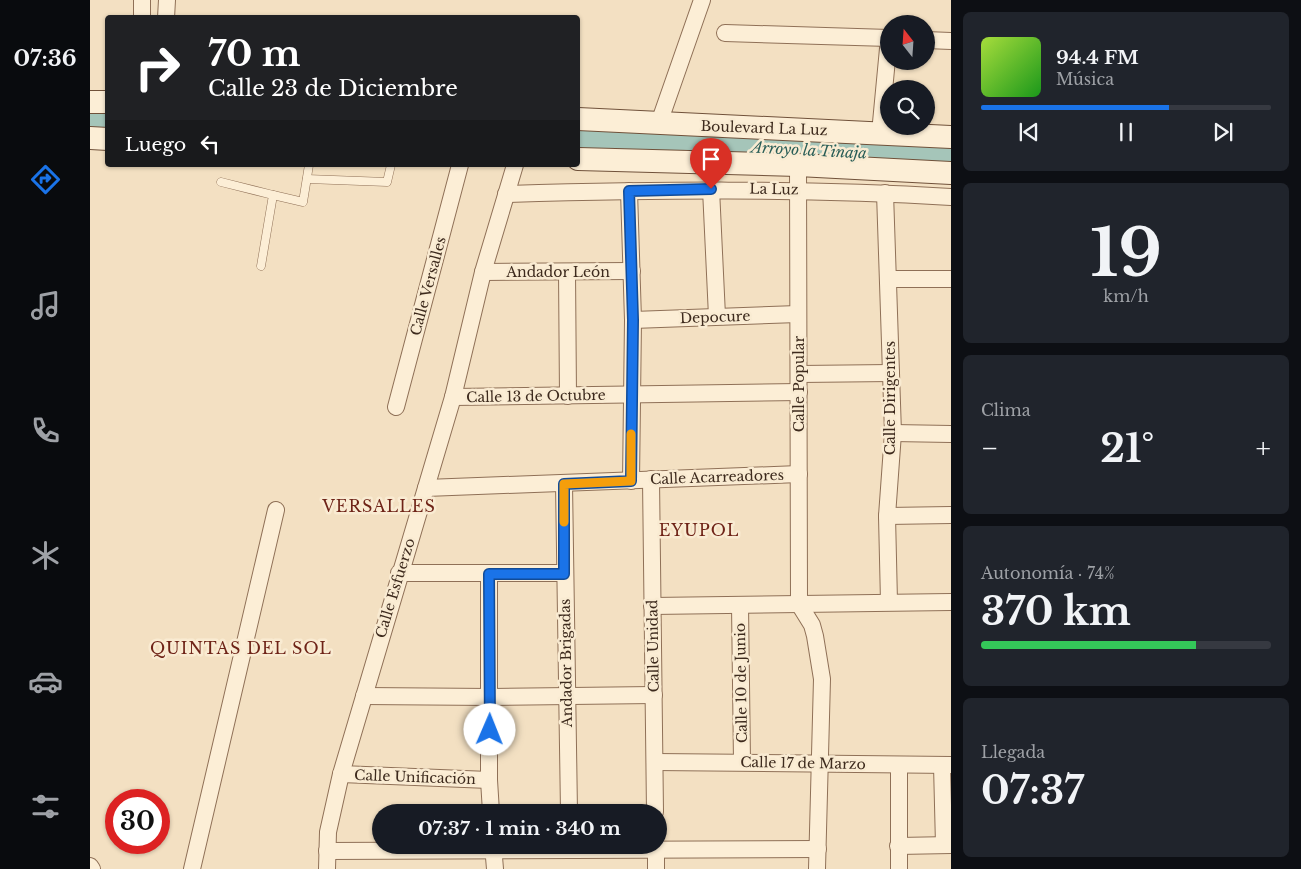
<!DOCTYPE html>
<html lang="es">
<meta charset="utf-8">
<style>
:root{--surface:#171b24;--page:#20242c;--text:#f1f3f6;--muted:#9ea1a6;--line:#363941;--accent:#1a73e8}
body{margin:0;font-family:"Libre Baskerville",serif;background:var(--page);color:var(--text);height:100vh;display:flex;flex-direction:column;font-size:19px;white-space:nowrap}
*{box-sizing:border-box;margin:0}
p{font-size:16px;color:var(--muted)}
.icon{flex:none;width:28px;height:28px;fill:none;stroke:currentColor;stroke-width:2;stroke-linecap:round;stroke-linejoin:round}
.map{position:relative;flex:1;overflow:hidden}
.drawer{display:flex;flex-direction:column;gap:12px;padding:12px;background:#0d0f14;width:350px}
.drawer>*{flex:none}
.banner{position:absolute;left:15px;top:15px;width:475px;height:152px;border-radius:5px;box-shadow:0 1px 4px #0004;background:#202124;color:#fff;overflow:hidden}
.needle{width:32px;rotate:343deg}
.tools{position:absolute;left:790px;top:15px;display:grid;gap:10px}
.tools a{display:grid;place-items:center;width:55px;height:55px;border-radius:50%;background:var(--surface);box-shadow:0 1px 4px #0004;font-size:25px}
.speed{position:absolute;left:15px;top:789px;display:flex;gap:10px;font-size:25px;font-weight:700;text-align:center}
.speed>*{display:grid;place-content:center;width:65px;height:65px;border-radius:50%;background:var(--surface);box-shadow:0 1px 4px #0004;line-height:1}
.speed .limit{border:8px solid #d22;background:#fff;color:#111}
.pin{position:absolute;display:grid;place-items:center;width:42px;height:42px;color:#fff;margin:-51px -21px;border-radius:50% 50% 50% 0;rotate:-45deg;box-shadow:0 0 5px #0007}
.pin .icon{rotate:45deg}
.me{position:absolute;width:55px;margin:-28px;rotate:1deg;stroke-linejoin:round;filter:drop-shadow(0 0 4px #0008)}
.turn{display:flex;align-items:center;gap:18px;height:105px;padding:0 20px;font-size:22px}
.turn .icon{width:65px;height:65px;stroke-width:2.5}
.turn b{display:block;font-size:35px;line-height:42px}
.then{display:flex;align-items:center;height:48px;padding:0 20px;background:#0003;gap:10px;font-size:19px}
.big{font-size:38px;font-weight:800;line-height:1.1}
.drawer .widget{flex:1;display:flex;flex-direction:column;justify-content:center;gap:8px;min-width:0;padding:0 18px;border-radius:8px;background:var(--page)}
.drawer .dial{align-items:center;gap:0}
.dial b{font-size:65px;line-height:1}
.song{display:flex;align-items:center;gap:15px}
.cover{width:60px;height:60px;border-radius:8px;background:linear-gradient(135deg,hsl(80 70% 55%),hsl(120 70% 35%))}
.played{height:5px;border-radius:2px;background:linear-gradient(90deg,var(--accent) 65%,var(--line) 65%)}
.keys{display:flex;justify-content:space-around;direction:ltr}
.heat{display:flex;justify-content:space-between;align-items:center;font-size:28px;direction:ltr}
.charge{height:8px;border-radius:4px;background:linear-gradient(90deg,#34c759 74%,var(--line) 0)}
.trip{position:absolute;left:282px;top:804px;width:295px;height:50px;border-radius:25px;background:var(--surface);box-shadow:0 1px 4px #0004;font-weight:800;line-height:50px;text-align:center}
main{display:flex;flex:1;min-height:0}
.dock{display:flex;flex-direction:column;width:90px;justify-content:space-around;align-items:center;background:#090b0e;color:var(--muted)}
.dock .icon{width:35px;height:35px}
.dock .current{color:var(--accent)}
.dock b{font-size:22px;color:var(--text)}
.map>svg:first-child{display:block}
</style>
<main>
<nav class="dock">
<b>07:36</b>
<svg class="icon current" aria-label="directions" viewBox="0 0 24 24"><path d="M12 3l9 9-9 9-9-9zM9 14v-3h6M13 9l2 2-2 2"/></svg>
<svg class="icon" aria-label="music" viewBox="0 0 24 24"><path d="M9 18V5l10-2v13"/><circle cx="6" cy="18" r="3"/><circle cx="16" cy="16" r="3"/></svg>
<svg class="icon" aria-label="phone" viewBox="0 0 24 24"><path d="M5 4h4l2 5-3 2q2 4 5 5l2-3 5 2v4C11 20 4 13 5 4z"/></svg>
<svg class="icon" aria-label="climate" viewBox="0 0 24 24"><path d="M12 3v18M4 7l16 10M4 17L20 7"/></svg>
<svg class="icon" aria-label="car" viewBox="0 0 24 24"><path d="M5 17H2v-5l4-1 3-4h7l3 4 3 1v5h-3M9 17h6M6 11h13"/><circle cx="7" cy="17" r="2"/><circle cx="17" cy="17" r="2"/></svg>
<svg class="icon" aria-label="filters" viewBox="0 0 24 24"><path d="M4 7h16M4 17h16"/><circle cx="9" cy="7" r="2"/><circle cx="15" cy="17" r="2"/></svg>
</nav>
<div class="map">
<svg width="861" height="869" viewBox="0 0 861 869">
<rect width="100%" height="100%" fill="#f3e0c2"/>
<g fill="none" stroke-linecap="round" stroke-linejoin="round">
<g stroke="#a5c5b9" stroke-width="26">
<polyline points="0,118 18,119"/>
<polyline points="488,140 861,156"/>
</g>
<g stroke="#8f7057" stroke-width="9">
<g id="lane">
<polyline points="217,179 297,182 301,165"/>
<polyline points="131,182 183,195 171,266"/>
<polyline points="183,195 213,202 219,165"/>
</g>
</g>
<g stroke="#8f7057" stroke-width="18">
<g id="street">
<polyline points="52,18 52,0"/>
<polyline points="76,18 77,0"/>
<polyline points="635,33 799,38"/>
<polyline points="836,40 861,41"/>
<polyline points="569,123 612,0"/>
<polyline points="790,133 799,38"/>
<polyline points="708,165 709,604 722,625 725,636 732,679 727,869"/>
<polyline points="621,189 627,316"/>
<polyline points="539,191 543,320 541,481"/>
<polyline points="795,193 803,433 797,516 799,602"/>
<path d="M416,194C565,190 712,188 861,197"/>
<polyline points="393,272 542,271"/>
<polyline points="477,272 478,396"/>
<polyline points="799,279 861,279"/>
<polyline points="543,320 708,314"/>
<polyline points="710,374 801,373"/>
<polyline points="363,397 709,392"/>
<polyline points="306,407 370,165"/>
<polyline points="803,433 861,434"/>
<polyline points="561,479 565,812"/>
<polyline points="474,484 479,812"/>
<polyline points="336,488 709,474"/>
<polyline points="797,516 861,515"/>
<polyline points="309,573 474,573"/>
<polyline points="399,574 399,780 401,812"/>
<polyline points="650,605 652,762"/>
<polyline points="562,606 861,602"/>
<polyline points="274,696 401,697 564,695"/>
<polyline points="565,762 861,765"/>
<polyline points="809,765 809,869"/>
<polyline points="852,765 854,845"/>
<polyline points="251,774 399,780"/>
<polyline points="403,845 405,869"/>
<polyline points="566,845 566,869"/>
<polyline points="808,846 861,845"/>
<polyline points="237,851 728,849"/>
<polyline points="0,866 2,869"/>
<polyline points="102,869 186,510"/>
<polyline points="237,869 238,832 251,774 363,397 393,272 425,165"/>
</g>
</g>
<g stroke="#70513a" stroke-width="24">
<g id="secondary">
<polyline points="0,102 18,102"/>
<polyline points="488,119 861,137"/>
<polyline points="0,138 18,139"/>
<polyline points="488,159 708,165 861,173"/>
</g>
</g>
<use href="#lane" stroke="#fceed6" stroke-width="8"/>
<use href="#street" stroke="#fceed6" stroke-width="16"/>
<use href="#secondary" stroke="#fceed6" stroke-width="22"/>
</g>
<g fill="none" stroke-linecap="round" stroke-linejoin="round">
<g stroke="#114b97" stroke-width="12">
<polyline id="route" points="400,730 399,574 474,574 474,484 541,481 543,320 539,191 621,189"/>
</g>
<use href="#route" stroke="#1a73e8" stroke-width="9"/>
<polyline stroke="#f59e0b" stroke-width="9" points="474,522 474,484 541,481 541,434"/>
</g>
<g text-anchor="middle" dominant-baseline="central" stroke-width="5" stroke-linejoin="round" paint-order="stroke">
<g font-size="14" fill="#3d2a1d" stroke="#f9ebd2">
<text transform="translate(674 128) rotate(2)">Boulevard La Luz</text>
<text transform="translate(684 189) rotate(1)">La Luz</text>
<text x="468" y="272">Andador León</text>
<text transform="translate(338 286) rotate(-75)">Calle Versalles</text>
<text transform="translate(625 317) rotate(-2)">Depocure</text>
<text transform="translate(709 384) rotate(-90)">Calle Popular</text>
<text transform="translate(446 396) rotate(-1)">Calle 13 de Octubre</text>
<text transform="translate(800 398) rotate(-90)">Calle Dirigentes</text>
<text transform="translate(627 477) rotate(-2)">Calle Acarreadores</text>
<text transform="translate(305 588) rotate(-73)">Calle Esfuerzo</text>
<text transform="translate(563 646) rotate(-91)">Calle Unidad</text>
<text transform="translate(476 663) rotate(-91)">Andador Brigadas</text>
<text transform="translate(651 683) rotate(-91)">Calle 10 de Junio</text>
<text transform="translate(713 763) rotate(1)">Calle 17 de Marzo</text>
<text transform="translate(325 777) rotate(2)">Calle Unificación</text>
</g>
<g font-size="15" font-style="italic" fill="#2a5e57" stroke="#f9ebd2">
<text transform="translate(719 150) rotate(3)">Arroyo la Tinaja</text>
</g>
<g font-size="16" letter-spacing="1" fill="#6e2317" stroke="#f9ebd2">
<text x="289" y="506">VERSALLES</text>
<text x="609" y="530">EYUPOL</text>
<text x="151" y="648">QUINTAS DEL SOL</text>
</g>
</g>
</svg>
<div class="tools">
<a><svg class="needle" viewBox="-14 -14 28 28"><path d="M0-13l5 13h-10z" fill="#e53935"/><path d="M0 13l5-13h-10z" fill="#9ea1a6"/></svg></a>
<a><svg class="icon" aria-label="search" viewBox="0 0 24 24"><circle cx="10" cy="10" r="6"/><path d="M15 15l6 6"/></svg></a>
</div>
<div class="speed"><div class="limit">30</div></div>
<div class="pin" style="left:621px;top:189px;background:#d93025"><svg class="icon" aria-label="arrive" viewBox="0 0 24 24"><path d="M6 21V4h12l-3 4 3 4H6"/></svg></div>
<svg class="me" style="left:400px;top:730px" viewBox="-20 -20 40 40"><circle r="19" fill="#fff"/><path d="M0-13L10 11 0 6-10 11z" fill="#1a73e8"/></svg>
<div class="trip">07:37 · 1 min · 340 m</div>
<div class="banner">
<div class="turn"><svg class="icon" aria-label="right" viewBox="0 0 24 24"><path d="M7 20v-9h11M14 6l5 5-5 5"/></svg><div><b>70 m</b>Calle 23 de Diciembre</div></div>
<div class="then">Luego<svg class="icon" aria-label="left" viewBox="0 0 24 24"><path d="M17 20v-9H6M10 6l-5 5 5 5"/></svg></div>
</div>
</div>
<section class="drawer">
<div class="widget">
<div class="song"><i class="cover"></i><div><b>94.4 FM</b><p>Música</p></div></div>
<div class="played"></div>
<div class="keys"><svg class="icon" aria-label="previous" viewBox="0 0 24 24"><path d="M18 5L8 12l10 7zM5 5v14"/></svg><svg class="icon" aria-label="pause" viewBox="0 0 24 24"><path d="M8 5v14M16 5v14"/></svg><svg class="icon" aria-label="next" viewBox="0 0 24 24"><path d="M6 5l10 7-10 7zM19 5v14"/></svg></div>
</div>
<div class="widget dial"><b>19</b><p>km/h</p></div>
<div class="widget"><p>Clima</p>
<div class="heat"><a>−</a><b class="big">21°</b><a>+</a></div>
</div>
<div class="widget"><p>Autonomía · 74%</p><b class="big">370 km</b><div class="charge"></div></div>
<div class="widget"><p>Llegada</p><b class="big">07:37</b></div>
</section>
</main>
